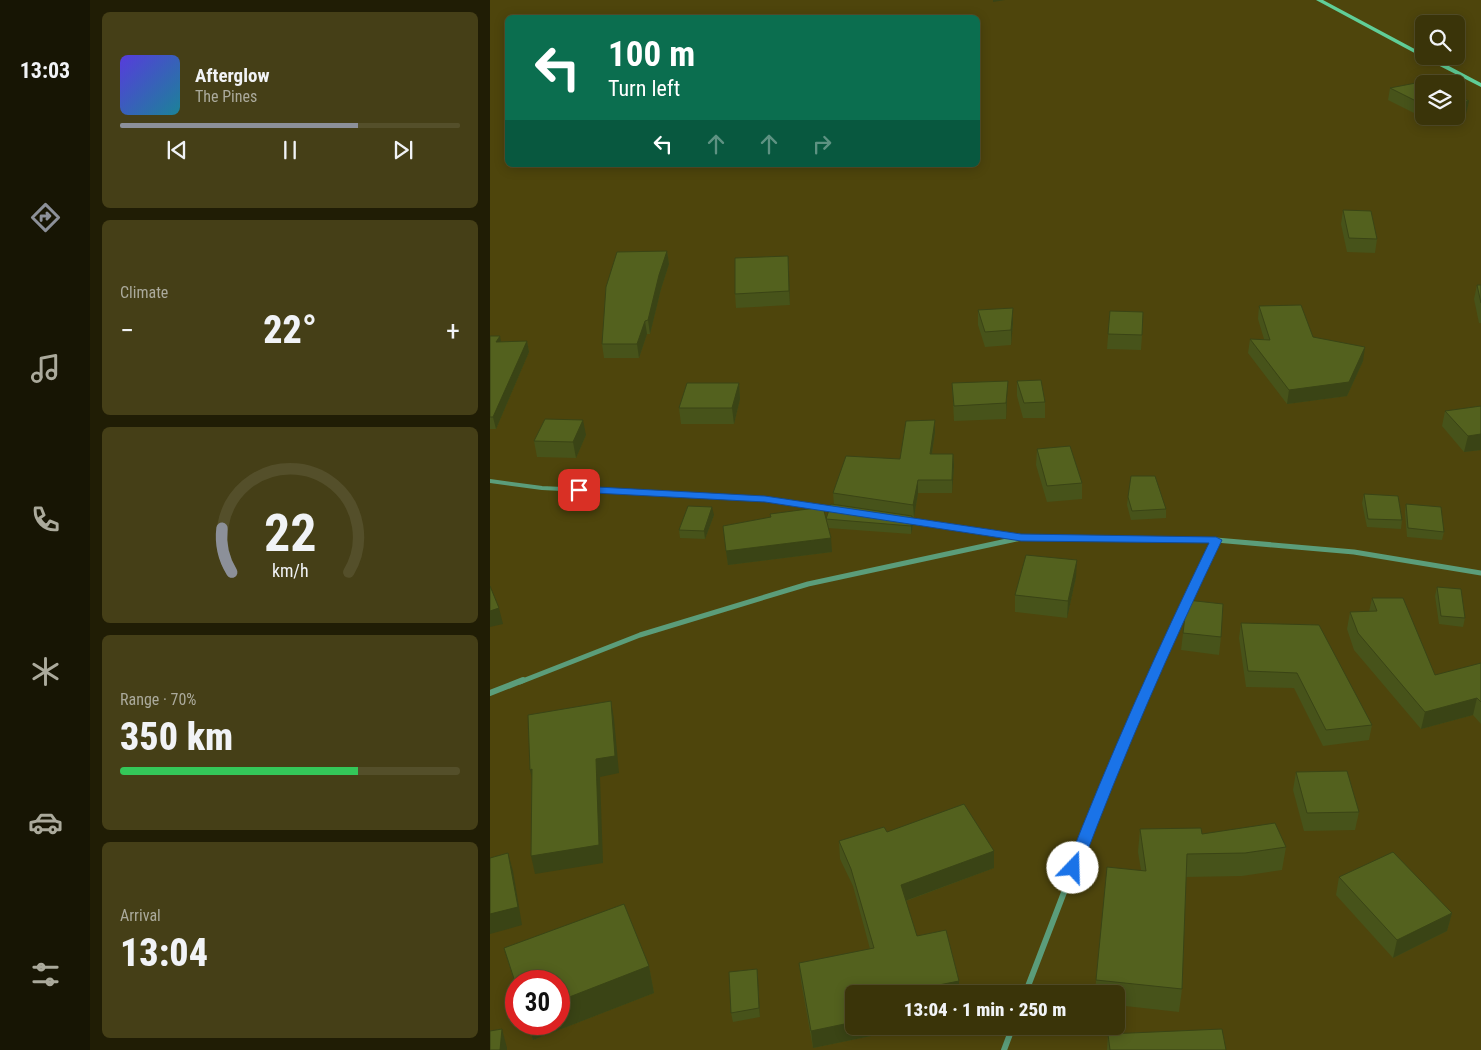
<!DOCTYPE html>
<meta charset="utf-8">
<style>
:root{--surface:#3a3409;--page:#453f17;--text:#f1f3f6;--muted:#abaa9c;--line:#544f2a;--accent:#8c9099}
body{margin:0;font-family:"Roboto Condensed",sans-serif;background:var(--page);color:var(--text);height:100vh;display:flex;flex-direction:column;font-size:19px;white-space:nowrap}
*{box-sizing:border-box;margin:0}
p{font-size:16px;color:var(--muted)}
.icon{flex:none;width:28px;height:28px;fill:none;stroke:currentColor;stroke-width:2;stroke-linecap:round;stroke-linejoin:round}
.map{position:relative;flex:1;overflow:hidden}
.sheet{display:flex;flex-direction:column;gap:12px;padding:12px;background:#201d05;width:400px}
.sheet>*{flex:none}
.top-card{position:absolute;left:15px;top:15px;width:475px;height:152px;border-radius:8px;box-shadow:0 2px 12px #0003,0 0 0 1px var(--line);background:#0b6e4f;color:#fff;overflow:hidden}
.buttons{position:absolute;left:925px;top:15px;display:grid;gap:10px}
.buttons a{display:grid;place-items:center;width:50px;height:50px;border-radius:8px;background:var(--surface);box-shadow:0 2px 12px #0003,0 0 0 1px var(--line);font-size:25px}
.speed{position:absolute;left:15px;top:970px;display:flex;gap:10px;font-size:25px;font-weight:700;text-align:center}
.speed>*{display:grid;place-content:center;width:65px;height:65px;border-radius:50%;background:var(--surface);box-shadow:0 2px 12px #0003,0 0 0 1px var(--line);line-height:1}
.speed .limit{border:8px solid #d22;background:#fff;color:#111}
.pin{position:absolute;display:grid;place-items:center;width:42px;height:42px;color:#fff;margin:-21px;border-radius:10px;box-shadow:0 2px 8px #0006}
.me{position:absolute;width:55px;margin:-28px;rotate:21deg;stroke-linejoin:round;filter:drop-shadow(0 0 4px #0008)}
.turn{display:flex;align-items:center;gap:18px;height:105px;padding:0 20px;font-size:22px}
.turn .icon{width:65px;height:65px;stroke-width:2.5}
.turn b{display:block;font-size:35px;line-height:42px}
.lanes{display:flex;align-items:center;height:48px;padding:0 20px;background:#0003;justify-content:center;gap:25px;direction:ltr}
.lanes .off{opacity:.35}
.big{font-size:38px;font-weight:800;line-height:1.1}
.sheet .card{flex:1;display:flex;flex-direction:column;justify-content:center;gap:8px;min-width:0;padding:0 18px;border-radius:8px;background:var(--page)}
.sheet .dial{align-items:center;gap:0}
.dial svg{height:130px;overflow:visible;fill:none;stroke:var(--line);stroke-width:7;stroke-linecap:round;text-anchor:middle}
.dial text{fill:var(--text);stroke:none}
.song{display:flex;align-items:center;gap:15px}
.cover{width:60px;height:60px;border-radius:8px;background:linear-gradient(135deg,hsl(250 70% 55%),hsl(190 70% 35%))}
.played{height:5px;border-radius:2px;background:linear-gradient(90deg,var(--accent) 70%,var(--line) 70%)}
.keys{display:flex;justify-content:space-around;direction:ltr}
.heat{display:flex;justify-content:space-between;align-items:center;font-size:28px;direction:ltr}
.charge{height:8px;border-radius:4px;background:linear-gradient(90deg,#34c759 70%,var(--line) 0)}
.trip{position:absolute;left:355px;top:985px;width:280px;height:50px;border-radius:8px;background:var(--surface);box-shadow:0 2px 12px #0003,0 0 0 1px var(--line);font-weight:800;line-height:50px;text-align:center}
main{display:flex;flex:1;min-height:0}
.tabs{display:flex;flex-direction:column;width:90px;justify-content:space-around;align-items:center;background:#171504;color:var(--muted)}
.tabs .icon{width:35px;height:35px}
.tabs .on{color:var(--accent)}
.tabs b{font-size:22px;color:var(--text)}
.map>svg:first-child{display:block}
</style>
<main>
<nav class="tabs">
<b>13:03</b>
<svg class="icon on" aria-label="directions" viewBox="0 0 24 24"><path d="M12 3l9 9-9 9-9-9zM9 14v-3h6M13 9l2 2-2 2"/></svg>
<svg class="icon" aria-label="music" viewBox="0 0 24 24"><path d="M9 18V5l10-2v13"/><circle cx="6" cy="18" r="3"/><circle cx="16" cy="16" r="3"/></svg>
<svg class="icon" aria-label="phone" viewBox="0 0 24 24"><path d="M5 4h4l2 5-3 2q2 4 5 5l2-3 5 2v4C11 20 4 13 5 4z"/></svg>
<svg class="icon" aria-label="climate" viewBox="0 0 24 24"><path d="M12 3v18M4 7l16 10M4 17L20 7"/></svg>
<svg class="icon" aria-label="car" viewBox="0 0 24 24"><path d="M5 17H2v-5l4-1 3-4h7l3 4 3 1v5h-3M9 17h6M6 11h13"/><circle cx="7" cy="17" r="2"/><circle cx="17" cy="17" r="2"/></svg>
<svg class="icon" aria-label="filters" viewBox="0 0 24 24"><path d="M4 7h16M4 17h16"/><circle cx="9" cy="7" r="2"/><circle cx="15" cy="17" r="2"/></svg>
</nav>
<section class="sheet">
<div class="card">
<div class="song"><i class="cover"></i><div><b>Afterglow</b><p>The Pines</p></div></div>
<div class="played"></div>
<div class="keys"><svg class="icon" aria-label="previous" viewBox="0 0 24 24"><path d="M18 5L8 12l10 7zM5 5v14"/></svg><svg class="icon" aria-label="pause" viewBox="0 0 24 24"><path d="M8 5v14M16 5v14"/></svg><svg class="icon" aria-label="next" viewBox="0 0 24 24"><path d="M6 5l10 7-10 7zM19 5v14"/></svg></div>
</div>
<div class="card"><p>Climate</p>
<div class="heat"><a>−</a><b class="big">22°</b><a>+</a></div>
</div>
<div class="card dial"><svg viewBox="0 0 100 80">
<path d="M14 69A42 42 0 1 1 86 69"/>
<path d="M14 69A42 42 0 0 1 8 42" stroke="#8c9099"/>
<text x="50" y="56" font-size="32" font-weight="700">22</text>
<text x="50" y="72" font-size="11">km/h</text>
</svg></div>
<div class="card"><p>Range · 70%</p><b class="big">350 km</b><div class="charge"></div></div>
<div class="card"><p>Arrival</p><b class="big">13:04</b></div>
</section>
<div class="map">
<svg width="991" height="1050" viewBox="0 0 991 1050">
<rect width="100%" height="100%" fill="#4e450c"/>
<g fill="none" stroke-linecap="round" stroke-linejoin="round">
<g stroke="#5b9d7a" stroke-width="4">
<polyline points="0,481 52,488 275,499 343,509"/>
<polyline points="420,521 529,537"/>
</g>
<g stroke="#5b9d7a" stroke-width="5">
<polyline points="30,682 150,635 318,584 531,538 726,540 864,552 991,573"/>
<polyline points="660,682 726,540"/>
</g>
<g stroke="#5b9d7a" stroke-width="6">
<polyline points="0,693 33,680"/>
<polyline points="535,994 611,796 660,680"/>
<polyline points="514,1050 523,1026"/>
</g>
<polygon fill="#60ce98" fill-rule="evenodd" points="826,0 833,0 934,54 934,56 940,56 991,83 991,87 932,57"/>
</g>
<g fill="#47531a">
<polygon points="934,84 934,116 964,116 940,121 898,100 900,88"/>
<polygon points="853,210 887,239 885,253 857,252 851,224"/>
<polygon points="177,251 179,264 171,289 160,334 157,334 149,358 114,358 112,344"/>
<polygon points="298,256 300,305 246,308 245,294"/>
<polygon points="987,285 991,285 991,323 989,323 984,299"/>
<polygon points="769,306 823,337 873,361 857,396 797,404 758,353 760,339 774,339 768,319"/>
<polygon points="488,310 523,323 521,345 495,347 488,325"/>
<polygon points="620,311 652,335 651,350 617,349"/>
<polygon points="0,336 11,342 37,341 39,352 6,429 0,429"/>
<polygon points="527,381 555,402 555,418 533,418 527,396"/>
<polygon points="249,383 250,399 244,424 191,424 189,408"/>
<polygon points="462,383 517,397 516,419 464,421"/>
<polygon points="991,406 991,450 974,452 952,426 955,411"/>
<polygon points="445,420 445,432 442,454 463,454 464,466 462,493 428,493 424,517 422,517 423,525 421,534 338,528 342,552 238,565 233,526 336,518 344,505 343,493 410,459"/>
<polygon points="96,435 86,458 47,457 44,441"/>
<polygon points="547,449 592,483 592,499 557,502 546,465"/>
<polygon points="874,494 912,520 911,529 877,527 872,503"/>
<polygon points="638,497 676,509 676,518 641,520 637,505"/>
<polygon points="916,504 954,532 952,540 917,537 915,512"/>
<polygon points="224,515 215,539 190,538 189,530"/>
<polygon points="586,577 577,618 525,612 525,595"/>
<polygon points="947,587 975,618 973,627 949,624 945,596"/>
<polygon points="882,598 945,675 991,663 991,724 983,715 931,729 864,650 857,629 860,612 879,612"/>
<polygon points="697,600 731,637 729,655 691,650"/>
<polygon points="751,623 882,725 879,740 833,746 804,688 756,687 749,638"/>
<polygon points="806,772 869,812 865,830 814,831 803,790"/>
<polygon points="650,829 712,834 796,847 792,870 752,876 696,877 692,989 689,1012 626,1005 626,994 605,994 606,980 651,870 648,852"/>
<polygon points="397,832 504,851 504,868 416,901 364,994 364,1026 380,1026 381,1036 323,1048 311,981 309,963 380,949 363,886 350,859 349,841"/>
<polygon points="849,877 962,913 957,931 903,958 846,895"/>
<polygon points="14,948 159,966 164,993 43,1040 37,1024 69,1024 26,981 26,988"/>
<polygon points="267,969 270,1017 243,1022 241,1013"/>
<polygon points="618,1034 736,1050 617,1050"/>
</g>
<g fill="#3a4415">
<polygon points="503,0 515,0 503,2"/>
<polygon points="979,101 976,114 966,116 966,104"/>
<polygon points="941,116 964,116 940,121"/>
<polygon points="177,251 179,264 171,289 160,334 158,320 169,275"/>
<polygon points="298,256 299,270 300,305 299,291"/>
<polygon points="523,308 523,323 521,345 521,330"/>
<polygon points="155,321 157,334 149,358 147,344"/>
<polygon points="10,336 12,347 6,342"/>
<polygon points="37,341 39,352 6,429 3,417"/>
<polygon points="875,347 873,361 857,396 797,404 799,390"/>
<polygon points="518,381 517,397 516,419 516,403"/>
<polygon points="249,383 250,399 244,424 242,408"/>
<polygon points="93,420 96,435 86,458 83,442"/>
<polygon points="445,420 445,432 440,466 440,454"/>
<polygon points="991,434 991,450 974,452 978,436"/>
<polygon points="463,454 464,466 462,493 462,480"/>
<polygon points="428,480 428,493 424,517 423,505"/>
<polygon points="222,507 224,515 215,539 214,531"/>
<polygon points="422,516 423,525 421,534 421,526"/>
<polygon points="341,538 342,552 238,565 236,551"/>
<polygon points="587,560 586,577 577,618 578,601"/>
<polygon points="9,608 13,624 0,627 0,611"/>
<polygon points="987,698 983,715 931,729 935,712"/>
<polygon points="121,701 124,719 129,773 110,777 113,863 45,874 41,856 106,759"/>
<polygon points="42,769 44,788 40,770"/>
<polygon points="504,851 504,868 412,902 411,885"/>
<polygon points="18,853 23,871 32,925 0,934 0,914"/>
<polygon points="962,913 957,931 903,958 907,940"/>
<polygon points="159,966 164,993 43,1040 38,1024 69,1024 69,1001"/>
<polygon points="267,969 268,978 270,1017 269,1008"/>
<polygon points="469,981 469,994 403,994"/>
<polygon points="364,1022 364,1026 380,1026 381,1036 323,1048 321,1031"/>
<polygon points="12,1029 17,1048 17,1050 10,1050"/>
</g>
<g fill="#53611e" stroke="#3a4415">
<polygon points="936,81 942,84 934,84 934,105 900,88"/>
<polygon points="966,95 979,101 966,104"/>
<polygon points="853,210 881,211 887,239 859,238"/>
<polygon points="177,251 169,275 158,320 155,321 147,344 112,344 116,287 127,252"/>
<polygon points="298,256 299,291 245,294 245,258"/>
<polygon points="987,285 991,285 991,303"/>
<polygon points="811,305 823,337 875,347 859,382 799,390 760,339 780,340 769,306"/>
<polygon points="523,308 521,330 495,332 488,310"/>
<polygon points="620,311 653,312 652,335 618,334"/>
<polygon points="0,336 10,336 6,342 37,341 3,417 0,417"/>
<polygon points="551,380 555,402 534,403 527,381"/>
<polygon points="518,381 516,403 464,406 462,383"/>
<polygon points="197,383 249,383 242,408 189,408"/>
<polygon points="991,406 991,434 978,436 955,411"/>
<polygon points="55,419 93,420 83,442 44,441"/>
<polygon points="445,420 440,454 463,454 462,480 428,480 423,505 343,493 356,456 410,459 416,421"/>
<polygon points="580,446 592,483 557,486 547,449"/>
<polygon points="641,476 665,476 676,509 642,511 638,497"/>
<polygon points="874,494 908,496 912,520 878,519"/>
<polygon points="341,504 422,516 421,526 336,519"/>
<polygon points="916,504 951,507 954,532 918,528"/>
<polygon points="198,506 222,507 214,531 189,530"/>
<polygon points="333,507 341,538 236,551 233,526 281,517 280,514"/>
<polygon points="536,555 587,560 578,601 525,595"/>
<polygon points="0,586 9,608 0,611"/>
<polygon points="947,587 971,589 975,618 951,616"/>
<polygon points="882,598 913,598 945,675 991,663 991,702 987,698 935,712 868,633 860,612 887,611"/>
<polygon points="697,600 733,604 731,637 693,633"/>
<polygon points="751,623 829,625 882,725 836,730 807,673 758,671"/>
<polygon points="121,701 125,756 106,759 109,845 41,856 42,769 40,770 38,715"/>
<polygon points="857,771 869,812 817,813 806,772"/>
<polygon points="474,804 504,851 411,885 427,936 456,930 469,981 403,994 364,994 364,1022 321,1031 309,963 384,948 361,869 349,841 394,827 397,832"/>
<polygon points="785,823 796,847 755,853 697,854 692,989 606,980 617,867 656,871 650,829 711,828 712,834"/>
<polygon points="903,852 962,913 907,940 849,877"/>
<polygon points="18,853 28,907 0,914 0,858"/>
<polygon points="134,904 159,966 69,1001 69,981 26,981 26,985 14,948"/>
<polygon points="267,969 269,1008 241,1013 239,972"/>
<polygon points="12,1029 10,1050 0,1050 0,1031"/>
<polygon points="732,1029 736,1050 620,1050 618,1034"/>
</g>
<path fill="#1a73e8" stroke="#114b97" d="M89,486L275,496L531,534L726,537L732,540C680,648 633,756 591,868L589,872L583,874L578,872L576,868C619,757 667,650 719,543L531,541L275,502L85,492L84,490L85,487Z"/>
</svg>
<div class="buttons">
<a><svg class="icon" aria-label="search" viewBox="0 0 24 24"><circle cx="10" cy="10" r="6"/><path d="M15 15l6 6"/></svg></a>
<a><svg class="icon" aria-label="layers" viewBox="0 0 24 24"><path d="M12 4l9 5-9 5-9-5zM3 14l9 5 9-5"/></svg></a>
</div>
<div class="speed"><div class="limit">30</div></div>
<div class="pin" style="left:89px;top:490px;background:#d93025"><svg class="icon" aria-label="arrive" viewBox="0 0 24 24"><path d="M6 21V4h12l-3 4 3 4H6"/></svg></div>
<svg class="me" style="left:583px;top:868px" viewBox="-20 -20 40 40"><circle r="19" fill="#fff"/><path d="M0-13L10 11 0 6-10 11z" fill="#1a73e8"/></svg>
<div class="trip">13:04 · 1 min · 250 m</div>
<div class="top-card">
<div class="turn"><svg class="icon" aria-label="left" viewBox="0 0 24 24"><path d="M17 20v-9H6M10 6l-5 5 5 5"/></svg><div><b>100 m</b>Turn left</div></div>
<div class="lanes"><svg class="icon" aria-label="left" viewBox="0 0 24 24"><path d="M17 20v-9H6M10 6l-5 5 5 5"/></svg><svg class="icon off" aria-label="ahead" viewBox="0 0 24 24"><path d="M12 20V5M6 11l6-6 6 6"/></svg><svg class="icon off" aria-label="ahead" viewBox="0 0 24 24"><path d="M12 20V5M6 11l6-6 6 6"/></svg><svg class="icon off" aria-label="right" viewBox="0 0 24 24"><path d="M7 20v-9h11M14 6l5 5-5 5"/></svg></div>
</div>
</div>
</main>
